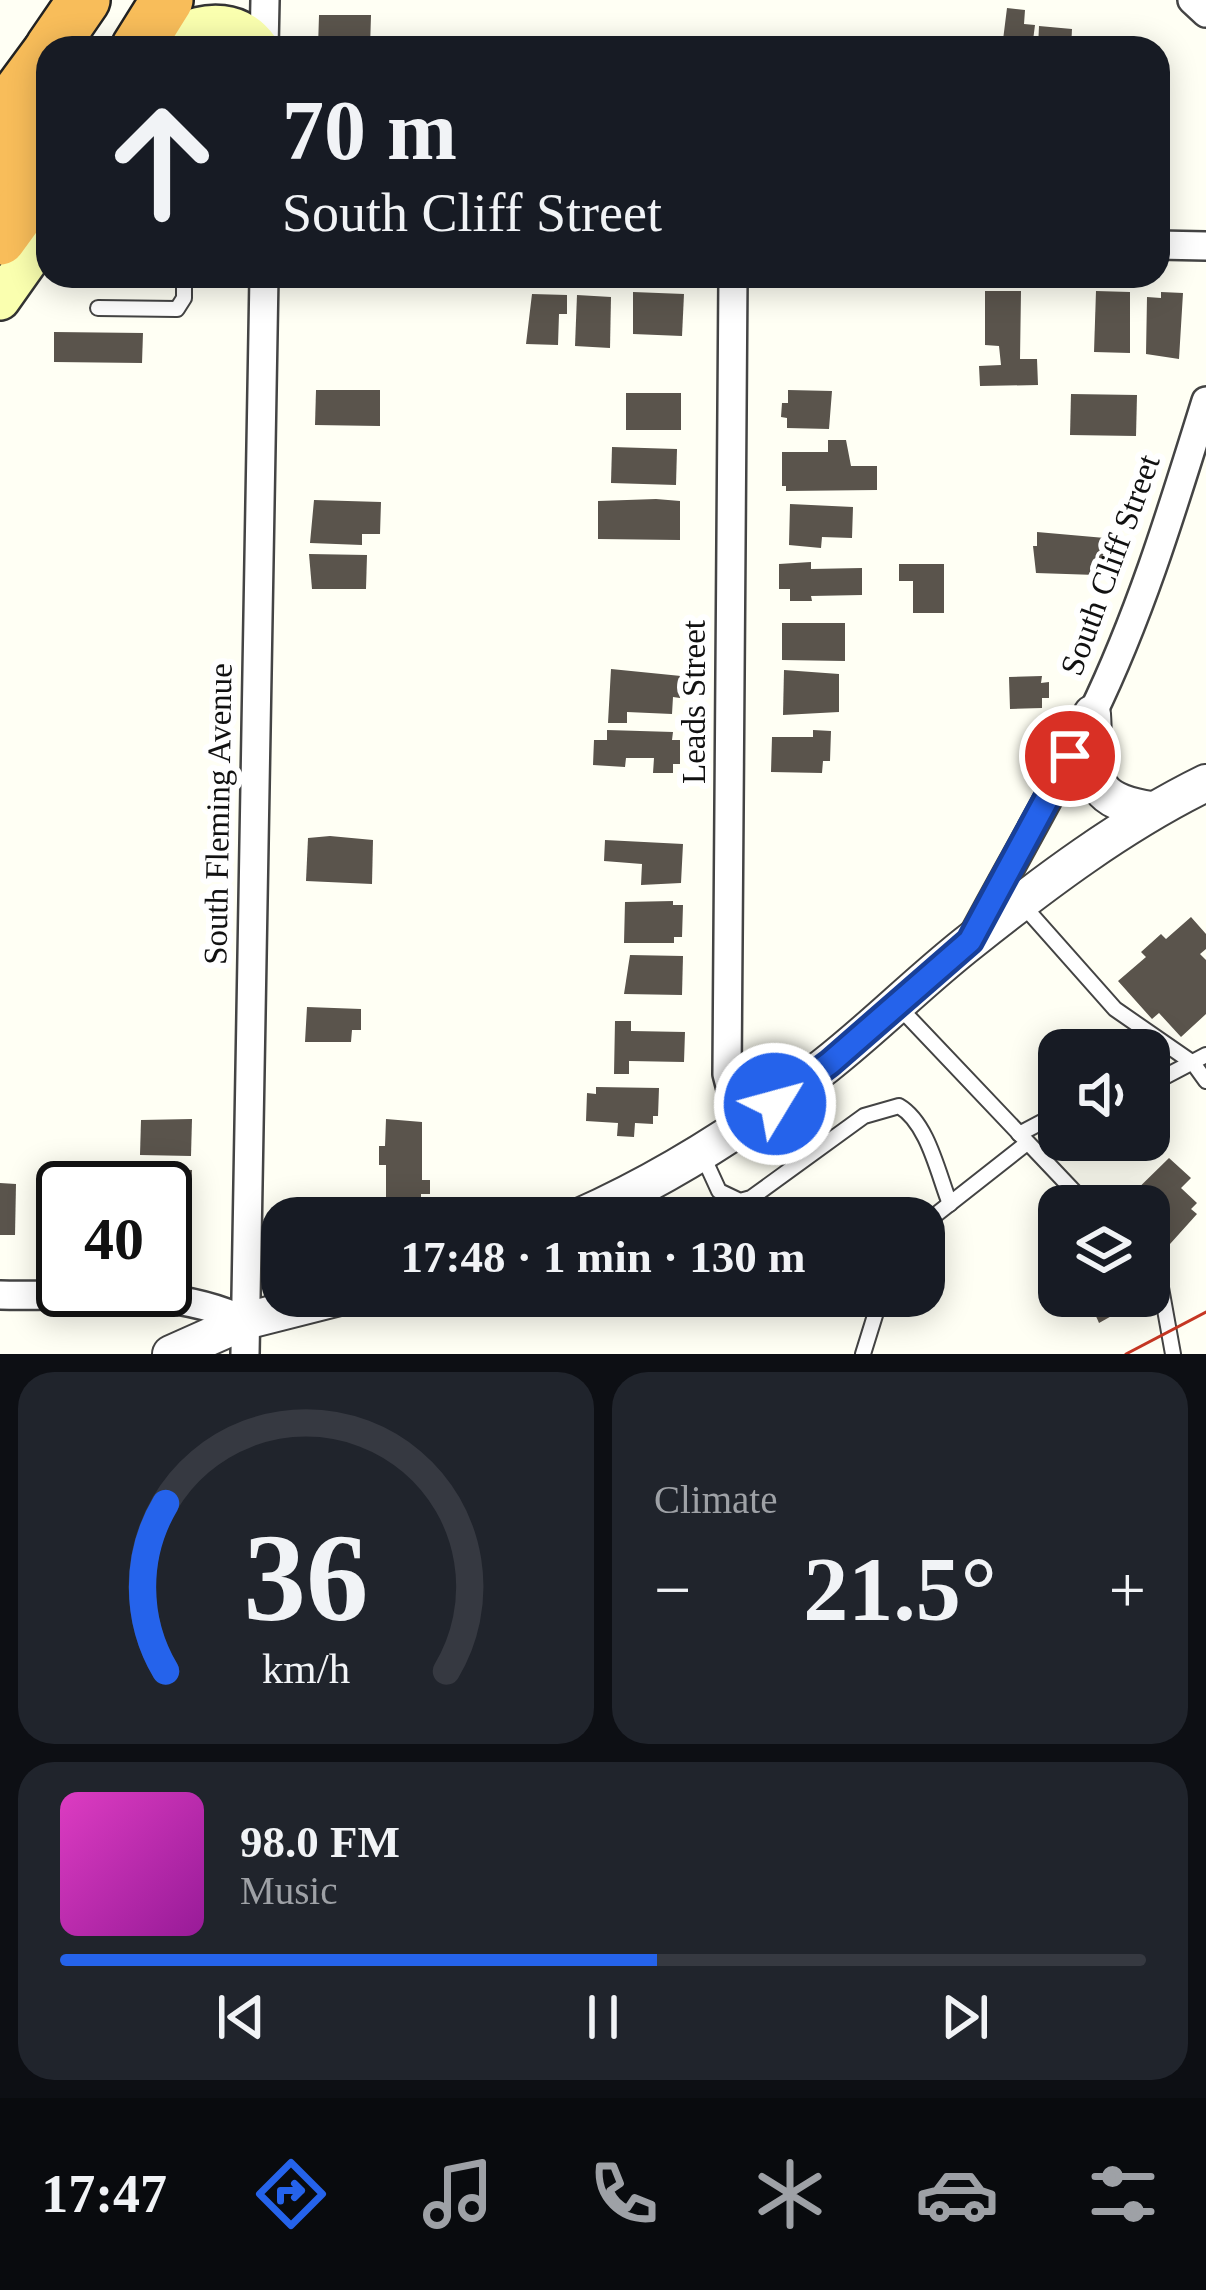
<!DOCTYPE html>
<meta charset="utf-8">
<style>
:root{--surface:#171b24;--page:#20242c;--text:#f1f3f6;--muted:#9ea1a6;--line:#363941;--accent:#2563eb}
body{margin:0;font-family:"Times New Roman",serif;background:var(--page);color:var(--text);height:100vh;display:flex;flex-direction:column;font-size:45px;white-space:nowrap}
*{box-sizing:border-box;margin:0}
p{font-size:39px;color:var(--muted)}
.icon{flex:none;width:66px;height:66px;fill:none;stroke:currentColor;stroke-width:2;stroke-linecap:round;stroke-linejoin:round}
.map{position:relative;height:1354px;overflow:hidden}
.panel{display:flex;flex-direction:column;gap:18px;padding:18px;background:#0d0f14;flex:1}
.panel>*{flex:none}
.hud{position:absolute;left:36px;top:36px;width:1134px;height:252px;border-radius:36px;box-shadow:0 6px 30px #0003;background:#171b24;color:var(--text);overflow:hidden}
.buttons{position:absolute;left:1038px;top:1029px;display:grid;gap:24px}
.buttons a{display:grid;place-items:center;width:132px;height:132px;border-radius:24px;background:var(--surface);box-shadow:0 6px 30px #0003;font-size:60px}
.speed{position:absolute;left:36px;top:1161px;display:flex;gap:24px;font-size:60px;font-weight:700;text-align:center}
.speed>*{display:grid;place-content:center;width:156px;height:156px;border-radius:50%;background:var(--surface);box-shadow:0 6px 30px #0003;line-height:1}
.speed .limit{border:6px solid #111;border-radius:18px;background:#fff;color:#111}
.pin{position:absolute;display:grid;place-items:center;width:102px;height:102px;color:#fff;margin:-51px;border:6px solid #fff;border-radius:50%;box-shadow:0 3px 12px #0007}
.me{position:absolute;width:132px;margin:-66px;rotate:53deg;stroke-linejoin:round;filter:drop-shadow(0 0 9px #0008)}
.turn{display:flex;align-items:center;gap:42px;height:252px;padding:0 48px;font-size:54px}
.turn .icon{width:156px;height:156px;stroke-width:2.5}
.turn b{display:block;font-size:84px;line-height:102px}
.big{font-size:90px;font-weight:800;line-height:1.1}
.panel .tile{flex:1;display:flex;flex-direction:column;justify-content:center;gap:18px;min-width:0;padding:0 42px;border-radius:36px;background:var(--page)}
.panel .dial{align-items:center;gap:0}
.dial svg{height:312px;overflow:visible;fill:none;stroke:var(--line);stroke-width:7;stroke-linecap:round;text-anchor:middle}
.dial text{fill:var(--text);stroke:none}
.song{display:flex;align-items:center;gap:36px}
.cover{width:144px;height:144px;border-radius:18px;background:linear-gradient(135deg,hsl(310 70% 55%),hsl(300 70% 35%))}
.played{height:12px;border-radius:6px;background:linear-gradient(90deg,var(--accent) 55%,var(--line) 55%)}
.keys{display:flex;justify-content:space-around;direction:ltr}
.heat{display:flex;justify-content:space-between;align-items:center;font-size:66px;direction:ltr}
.panel .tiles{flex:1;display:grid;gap:18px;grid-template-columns:1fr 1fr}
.tile:last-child{grid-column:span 2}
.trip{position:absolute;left:261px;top:1197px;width:684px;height:120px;border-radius:36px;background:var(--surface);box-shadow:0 6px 30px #0003;font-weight:800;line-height:120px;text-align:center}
.dock{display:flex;height:192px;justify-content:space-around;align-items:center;background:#090b0e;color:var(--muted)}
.dock .icon{width:84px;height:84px}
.dock .selected{color:var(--accent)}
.dock b{font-size:54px;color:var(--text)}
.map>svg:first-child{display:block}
</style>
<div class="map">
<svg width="1206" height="1354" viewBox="0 0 1206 1354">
<rect width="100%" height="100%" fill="#fffff4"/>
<g fill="#5a544c">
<polygon points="1007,8 1025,10 1024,24 1035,25 1032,48 1002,48"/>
<polygon points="319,15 371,15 370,48 318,48"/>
<polygon points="1039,26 1072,29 1071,48 1038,48"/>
<polygon points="985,291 1021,291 1020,359 1037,359 1038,385 980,386 979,366 1001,365 999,346 985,345"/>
<polygon points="1096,291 1130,292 1130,353 1094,352"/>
<polygon points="633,292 684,294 682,336 633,334"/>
<polygon points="1161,292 1183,293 1179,359 1146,354 1147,297 1161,298"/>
<polygon points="532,294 567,295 567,314 559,314 558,345 526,344"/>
<polygon points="577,295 611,297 610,348 575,346"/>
<polygon points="54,332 143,333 142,363 54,362"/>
<polygon points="316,390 380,390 380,426 315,425"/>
<polygon points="788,390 832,391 829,429 787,428 787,418 781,417 782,403 788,403"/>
<rect x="626" y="393" width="55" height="37"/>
<polygon points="1071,394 1137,395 1136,436 1070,435"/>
<polygon points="828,440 846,440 851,466 877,466 877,490 786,491 786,486 782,486 782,452 828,452"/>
<polygon points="612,447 677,449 676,485 611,483"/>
<polygon points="656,499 680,501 680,540 598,539 598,501"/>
<polygon points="314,500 381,502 380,534 362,534 362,545 310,543"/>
<polygon points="790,504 853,507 852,538 822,537 821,548 789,545"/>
<polygon points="1037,532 1105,538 1103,572 1096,572 1096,575 1036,573 1033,546 1037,546"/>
<polygon points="309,554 367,555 366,589 312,589"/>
<polygon points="811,562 811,569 862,568 862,595 811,596 812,601 790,601 790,589 779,589 779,564"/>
<polygon points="899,564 944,564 944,613 913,613 913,581 899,581"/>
<polygon points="782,623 845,623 845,661 782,660"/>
<polygon points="611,669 681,676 680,698 673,697 672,714 627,712 627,723 608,723"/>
<polygon points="784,670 839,674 839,712 783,715"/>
<polygon points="1042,676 1041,683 1049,682 1049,698 1042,698 1042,708 1010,709 1009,677"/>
<polygon points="607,730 673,732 672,740 680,740 680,764 673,764 673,773 653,773 654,758 626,758 625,767 593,765 594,740 607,740"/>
<polygon points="813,730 831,731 830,761 823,761 822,773 771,772 772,737 813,737"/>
<polygon points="330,836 373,840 372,884 306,881 308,838"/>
<polygon points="605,840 683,844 681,883 641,885 642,864 604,861"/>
<polygon points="673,901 673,905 683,905 682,937 674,937 674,943 624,943 625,902"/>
<polygon points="1191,917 1206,934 1206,949 1200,954 1206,960 1206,1014 1181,1037 1159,1013 1152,1019 1118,981 1146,957 1141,952 1161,934 1166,939"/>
<polygon points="630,955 683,956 682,995 624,994"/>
<polygon points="307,1007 361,1009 361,1030 352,1030 351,1042 305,1042"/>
<polygon points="615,1021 631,1021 631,1031 685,1032 684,1062 629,1061 629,1074 614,1074"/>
<polygon points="596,1087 659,1088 658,1116 653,1116 653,1124 635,1123 634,1137 617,1136 618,1123 586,1121 587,1093 596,1094"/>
<polygon points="192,1119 191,1156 140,1155 141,1120"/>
<polygon points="386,1119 422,1122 422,1180 430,1180 430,1194 421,1194 421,1206 386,1206 386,1165 379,1165 379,1146 385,1146"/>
<polygon points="1169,1158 1191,1178 1181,1188 1197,1203 1191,1209 1197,1214 1161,1254 1149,1243 1149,1206 1120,1206"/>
<polygon points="147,1168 192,1170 191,1198 185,1198 184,1203 165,1202 165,1188 138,1188 139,1172 147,1172"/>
<polygon points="0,1183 16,1184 15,1235 0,1235"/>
<polygon points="1087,1296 1138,1296 1140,1300 1099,1323"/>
</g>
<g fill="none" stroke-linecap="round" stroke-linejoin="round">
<g stroke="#444" stroke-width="18">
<g id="service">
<polyline points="98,308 177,309 184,298 184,276"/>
<polyline points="1021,903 1115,1009 1193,1063 1206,1081"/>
<polyline points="900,1008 1088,1206"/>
<polyline points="1149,1085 1206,1055"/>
<polyline points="1019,1134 1059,1113"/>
<path d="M702,1154L719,1191L740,1201L751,1198L864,1116L899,1106C928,1123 938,1174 950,1204"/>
<polyline points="924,1224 1027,1143"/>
<polyline points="1149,1270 1160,1282 1173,1354"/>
<polyline points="863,1354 881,1296"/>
</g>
</g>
<g stroke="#444" stroke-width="32">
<g id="minor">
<polyline points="1192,0 1206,13"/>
<polyline points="264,48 265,0"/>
<polyline points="1158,245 1206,246"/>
<polyline points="733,276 727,1074 734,1101 748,1124"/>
<path d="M974,934C1013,861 1056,788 1092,714C1141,613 1173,507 1206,401"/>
<path d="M0,1295C80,1297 173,1285 245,1321"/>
<polyline points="245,1354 264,276"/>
</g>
</g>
<g stroke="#444" stroke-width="40">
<g id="tertiary">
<path d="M1092,714C1096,774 1082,799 1151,810"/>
<path d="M577,1218C667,1178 747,1127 825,1066C876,1026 921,980 971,941C1044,883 1122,824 1206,783"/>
<polyline points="171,1354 245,1321 343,1296"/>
</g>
</g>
<g stroke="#333" stroke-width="44">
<g id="secondary">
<path d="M180,34C208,21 239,20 259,48"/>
<polyline points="0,300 48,232"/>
</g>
</g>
<g stroke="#222" stroke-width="56">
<g id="motorway">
<polyline points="51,48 84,0"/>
<polyline points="137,48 167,0"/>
<polyline points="0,118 48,53"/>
<polyline points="0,183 48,115"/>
<polyline points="0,239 48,173"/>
</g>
</g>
<use href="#service" stroke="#fff" stroke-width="14"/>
<use href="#minor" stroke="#fff" stroke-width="27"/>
<use href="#tertiary" stroke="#fff" stroke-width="36"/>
<use href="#secondary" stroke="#faffaf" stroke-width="39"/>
<use href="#motorway" stroke="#f8bd5a" stroke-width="51"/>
<polyline stroke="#c63723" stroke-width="3" points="1126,1354 1206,1312"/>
</g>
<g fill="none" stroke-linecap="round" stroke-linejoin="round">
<g stroke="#184099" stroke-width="30">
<polyline id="route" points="775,1104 830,1063 970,941 1070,756"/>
</g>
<use href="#route" stroke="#2563eb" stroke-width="21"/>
</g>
<g text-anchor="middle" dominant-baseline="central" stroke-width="12" stroke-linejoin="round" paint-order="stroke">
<g font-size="33" fill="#111" stroke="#fff">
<text transform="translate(1110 565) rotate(-70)">South Cliff Street</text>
<text transform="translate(694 702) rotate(-90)">Leads Street</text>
<text transform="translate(218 814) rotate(-89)">South Fleming Avenue</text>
</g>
</g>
</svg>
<div class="buttons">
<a><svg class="icon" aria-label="sound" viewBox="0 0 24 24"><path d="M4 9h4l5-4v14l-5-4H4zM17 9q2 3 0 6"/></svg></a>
<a><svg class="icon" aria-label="layers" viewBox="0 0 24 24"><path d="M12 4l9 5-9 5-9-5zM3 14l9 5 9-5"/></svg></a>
</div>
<div class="speed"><div class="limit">40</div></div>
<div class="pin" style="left:1070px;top:756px;background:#d93025"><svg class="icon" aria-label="arrive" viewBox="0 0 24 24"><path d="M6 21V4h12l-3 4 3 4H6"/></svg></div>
<svg class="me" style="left:775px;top:1104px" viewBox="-20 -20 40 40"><circle r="17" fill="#2563eb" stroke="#fff" stroke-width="3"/><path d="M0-11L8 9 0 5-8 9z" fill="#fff"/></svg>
<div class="trip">17:48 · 1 min · 130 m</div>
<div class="hud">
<div class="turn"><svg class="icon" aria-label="ahead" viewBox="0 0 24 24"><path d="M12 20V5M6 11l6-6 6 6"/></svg><div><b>70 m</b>South Cliff Street</div></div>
</div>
</div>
<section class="panel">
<div class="tiles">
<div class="tile dial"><svg viewBox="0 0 100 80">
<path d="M14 69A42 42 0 1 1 86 69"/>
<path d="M14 69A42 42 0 0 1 14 26" stroke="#2563eb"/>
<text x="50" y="56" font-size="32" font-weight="700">36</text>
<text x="50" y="72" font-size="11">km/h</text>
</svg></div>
<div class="tile"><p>Climate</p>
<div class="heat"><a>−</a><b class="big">21.5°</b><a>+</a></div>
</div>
<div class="tile">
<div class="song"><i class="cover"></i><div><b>98.0 FM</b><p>Music</p></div></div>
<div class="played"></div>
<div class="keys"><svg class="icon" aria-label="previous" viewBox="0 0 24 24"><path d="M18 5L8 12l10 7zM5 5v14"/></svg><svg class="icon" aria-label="pause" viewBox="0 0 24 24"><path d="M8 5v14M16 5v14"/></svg><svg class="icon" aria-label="next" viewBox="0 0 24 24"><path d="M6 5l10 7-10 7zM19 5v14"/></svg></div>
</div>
</div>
</section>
<nav class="dock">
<b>17:47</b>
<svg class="icon selected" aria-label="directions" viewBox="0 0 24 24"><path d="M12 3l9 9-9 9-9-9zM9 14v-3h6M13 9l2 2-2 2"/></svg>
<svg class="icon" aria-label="music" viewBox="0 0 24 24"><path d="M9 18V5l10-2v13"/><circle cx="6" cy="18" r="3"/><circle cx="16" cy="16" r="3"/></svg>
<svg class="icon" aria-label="phone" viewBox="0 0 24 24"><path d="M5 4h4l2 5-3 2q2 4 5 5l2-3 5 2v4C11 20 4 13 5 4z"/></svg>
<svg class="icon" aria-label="climate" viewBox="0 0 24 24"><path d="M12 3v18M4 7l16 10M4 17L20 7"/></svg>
<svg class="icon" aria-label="car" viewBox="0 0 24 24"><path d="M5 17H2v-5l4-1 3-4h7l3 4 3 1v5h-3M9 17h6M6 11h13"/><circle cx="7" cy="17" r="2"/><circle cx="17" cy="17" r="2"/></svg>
<svg class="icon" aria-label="filters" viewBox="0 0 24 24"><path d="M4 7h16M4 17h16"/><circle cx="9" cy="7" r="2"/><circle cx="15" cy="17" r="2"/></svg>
</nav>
